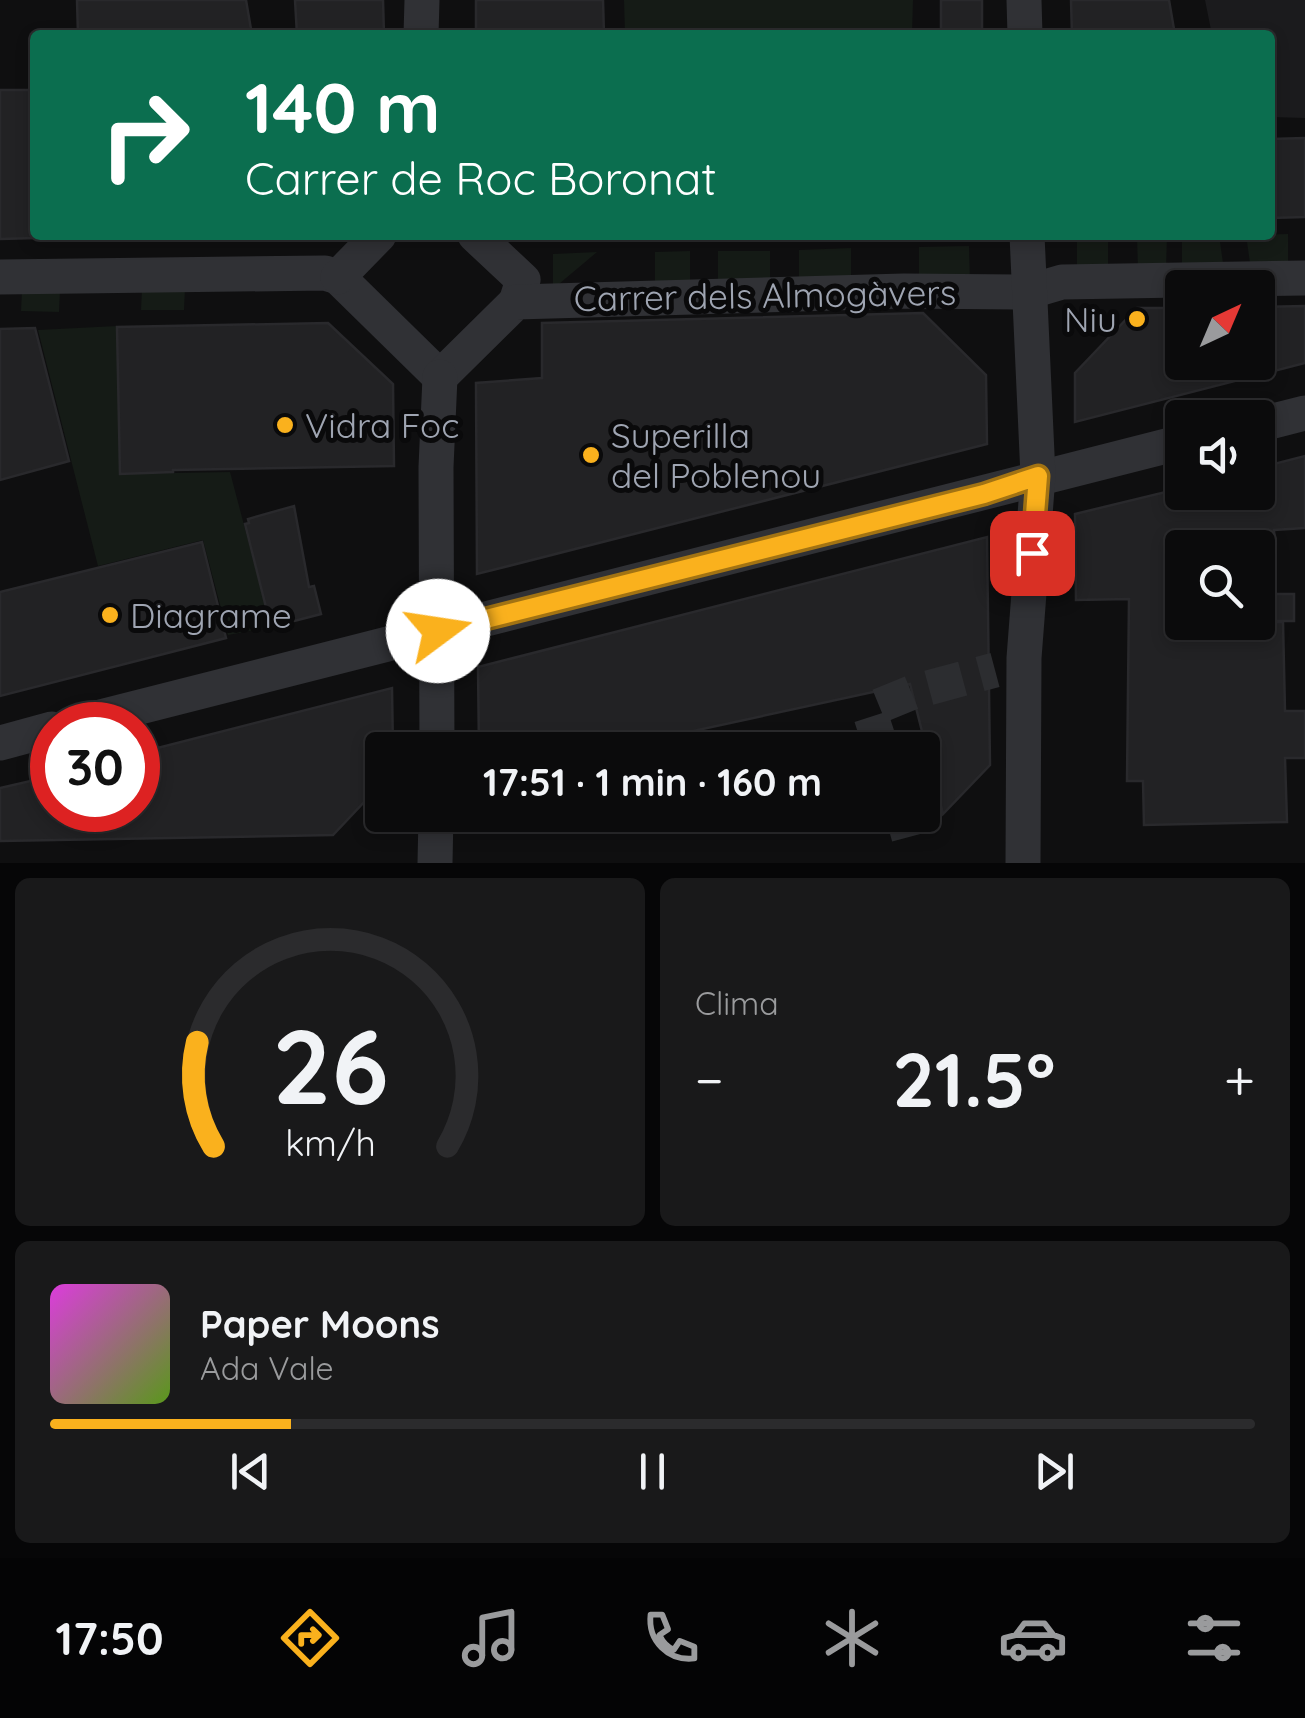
<!DOCTYPE html>
<html lang="es">
<meta charset="utf-8">
<style>
:root{--surface:#0b0b0c;--page:#19191a;--text:#f1f3f6;--muted:#9a9b9d;--line:#2b2b2d;--accent:#fab11d}
body{margin:0;font-family:Quicksand,sans-serif;background:var(--page);color:var(--text);height:100vh;display:flex;flex-direction:column;font-size:38px;white-space:nowrap}
*{box-sizing:border-box;margin:0}
p{font-size:32px;color:var(--muted)}
.icon{flex:none;width:55px;height:55px;fill:none;stroke:currentColor;stroke-width:2;stroke-linecap:round;stroke-linejoin:round}
.map{position:relative;height:863px;overflow:hidden}
.details{display:flex;flex-direction:column;gap:15px;padding:15px;background:#060607;flex:1}
.details>*{flex:none}
.top-card{position:absolute;left:30px;top:30px;width:1245px;height:210px;border-radius:10px;box-shadow:0 5px 15px #0003,0 0 0 2px var(--line);background:#0b6e4f;color:#fff;overflow:hidden}
.needle{width:65px;rotate:44deg}
.buttons{position:absolute;left:1165px;top:270px;display:grid;gap:20px}
.buttons a{display:grid;place-items:center;width:110px;height:110px;border-radius:10px;background:var(--surface);box-shadow:0 5px 15px #0003,0 0 0 2px var(--line);font-size:50px}
.speed{position:absolute;left:30px;top:702px;display:flex;gap:20px;font-size:50px;font-weight:700;text-align:center}
.speed>*{display:grid;place-content:center;width:130px;height:130px;border-radius:50%;background:var(--surface);box-shadow:0 5px 15px #0003,0 0 0 2px var(--line);line-height:1}
.speed .limit{border:15px solid #d22;background:#fff;color:#111}
.pin{position:absolute;display:grid;place-items:center;width:85px;height:85px;color:#fff;margin:-42px;border-radius:20px;box-shadow:0 5px 15px #0006}
.me{position:absolute;width:110px;margin:-55px;rotate:76deg;stroke-linejoin:round;filter:drop-shadow(0 0 8px #0008)}
.turn{display:flex;align-items:center;gap:35px;height:210px;padding:0 50px;font-size:45px}
.turn .icon{width:130px;height:130px;stroke-width:2.5}
.turn b{display:block;font-size:70px;line-height:85px}
.big{font-size:75px;font-weight:800;line-height:1.1}
.details .widget{flex:1;display:flex;flex-direction:column;justify-content:center;gap:15px;min-width:0;padding:0 35px;border-radius:15px;background:var(--page)}
.details .dial{align-items:center;gap:0}
.dial svg{height:260px;overflow:visible;fill:none;stroke:var(--line);stroke-width:7;stroke-linecap:round;text-anchor:middle}
.dial text{fill:var(--text);stroke:none}
.song{display:flex;align-items:center;gap:30px}
.cover{width:120px;height:120px;border-radius:15px;background:linear-gradient(135deg,hsl(300 70% 55%),hsl(90 70% 35%))}
.played{height:10px;border-radius:5px;background:linear-gradient(90deg,var(--accent) 20%,var(--line) 20%)}
.keys{display:flex;justify-content:space-around;direction:ltr}
.heat{display:flex;justify-content:space-between;align-items:center;font-size:55px;direction:ltr}
.details .tiles{flex:1;display:grid;gap:15px;grid-template-columns:1fr 1fr}
.widget:last-child{grid-column:span 2}
.trip{position:absolute;left:365px;top:732px;width:575px;height:100px;border-radius:10px;background:var(--surface);box-shadow:0 5px 15px #0003,0 0 0 2px var(--line);font-weight:800;line-height:100px;text-align:center}
.menu{display:flex;height:160px;justify-content:space-around;align-items:center;background:#040405;color:var(--muted)}
.menu .icon{width:70px;height:70px}
.menu .active{color:var(--accent)}
.menu b{font-size:45px;color:var(--text)}
.map>svg:first-child{display:block}
</style>
<div class="map">
<svg width="1305" height="863" viewBox="0 0 1305 863">
<rect width="100%" height="100%" fill="#0f0f10"/>
<polygon fill="#1b1b1d" points="1205,0 1305,0 1305,118 1270,117 1270,35 1212,35"/>
<g fill="#151b16">
<polygon points="624,0 913,0 912,35 625,35"/>
<polygon points="1288,234 1288,269 1251,270 1246,235"/>
<polygon points="1167,235 1166,271 1138,271 1137,236"/>
<polygon points="1182,235 1219,235 1224,270 1182,271"/>
<polygon points="1077,236 1108,236 1108,271 1077,273"/>
<polygon points="969,246 970,282 919,282 919,247"/>
<polygon points="851,248 851,282 799,283 799,250"/>
<polygon points="690,251 690,286 655,286 655,252"/>
<rect x="718" y="251" width="52" height="35"/>
<polygon points="597,252 553,289 553,254"/>
<polygon points="142,288 185,288 184,310 141,310"/>
<polygon points="22,290 60,290 59,312 21,311"/>
<polygon points="117,326 120,474 230,472 271,627 228,635 203,540 98,566 38,330"/>
</g>
<g fill="#222224" stroke="#29292c" stroke-width="2.5">
<polygon points="77,0 246,0 252,35 78,35"/>
<polygon points="295,0 383,0 384,35 297,35"/>
<polygon points="476,0 603,0 604,35 476,35"/>
<rect x="941" y="0" width="41" height="35"/>
<polygon points="1071,0 1169,0 1175,35 1072,35"/>
<polygon points="0,90 35,90 35,238 0,239"/>
<polygon points="1305,138 1305,217 1270,218 1270,139"/>
<polygon points="1305,306 1305,363 1075,422 1075,373 1137,308 1182,308 1182,362 1258,362 1258,307"/>
<polygon points="923,313 986,375 987,444 477,574 476,383 542,378 542,323"/>
<polygon points="328,323 393,384 394,466 173,470 173,472 120,474 117,327"/>
<polygon points="35,328 69,461 0,480 0,329"/>
<polygon points="1305,456 1305,528 1274,530 1275,548 1182,548 1182,622 1283,622 1285,711 1305,711 1305,758 1285,758 1287,822 1144,825 1143,781 1127,781 1129,599 1076,600 1075,514 1182,488 1182,492 1258,492 1258,468"/>
<polygon points="294,506 309,587 314,586 321,614 271,627 245,524 249,523 248,519"/>
<polygon points="987,537 990,765 943,814 910,684 684,733 686,750 479,750 478,667"/>
<polygon points="202,542 226,638 0,696 0,592"/>
<polygon points="1263,594 1294,594 1294,621 1264,621"/>
<polygon points="392,688 393,750 382,750 382,783 333,835 0,841 0,788 52,776 52,810 138,810 138,753"/>
</g>
<g fill="none" stroke-linecap="round" stroke-linejoin="round">
<g stroke="#2c2d30" stroke-width="35" stroke-dasharray="35 18" stroke-linecap="butt">
<polyline points="882,750 869,710 913,692 995,670"/>
<polyline points="903,815 909,837"/>
</g>
<g stroke="#303135" stroke-width="35">
<polyline points="1024,0 1025,35"/>
<polyline points="421,35 422,0"/>
<polyline points="475,235 523,280 516,302"/>
<polyline points="0,277 325,273 338,277"/>
<polyline points="338,277 440,377"/>
<polyline points="338,277 379,235"/>
<polyline points="440,377 516,302 904,291 1028,292 1062,282 1305,278"/>
<polyline points="1258,425 1305,413"/>
<polyline points="69,725 1182,442"/>
<polyline points="0,743 52,729"/>
<polyline points="437,750 436,467 440,377"/>
<polyline points="435,863 436,815"/>
<polyline points="1023,863 1024,658 1038,476 1027,235"/>
</g>
</g>
<g fill="none" stroke-linecap="round" stroke-linejoin="round">
<g stroke="#a27313" stroke-width="25">
<polyline id="route" points="438,631 984,494 1038,476 1032,553"/>
</g>
<use href="#route" stroke="#fab11d" stroke-width="18"/>
</g>
<g fill="#fab11d" stroke="#0a0a0b" stroke-width="4">
<circle cx="1137" cy="319" r="10"/>
<circle cx="285" cy="425" r="10"/>
<circle cx="591" cy="455" r="10"/>
<circle cx="110" cy="615" r="10"/>
</g>
<g text-anchor="middle" dominant-baseline="central" stroke-width="10" stroke-linejoin="round" paint-order="stroke">
<g font-size="35" fill="#9fa5b2" stroke="#0a0a0b">
<text transform="translate(765 295) rotate(-1)">Carrer dels Almogàvers</text>
</g>
<g font-size="35" fill="#9fa5b2" stroke="#0a0a0b" text-anchor="start">
<text x="1117" y="319" text-anchor="end">Niu</text>
<text x="305" y="425">Vidra Foc</text>
<text x="611" y="435">Superilla<tspan x="611" dy="40">del Poblenou</tspan></text>
<text x="130" y="615">Diagrame</text>
</g>
</g>
</svg>
<div class="buttons">
<a><svg class="needle" viewBox="-14 -14 28 28"><path d="M0-13l5 13h-10z" fill="#e53935"/><path d="M0 13l5-13h-10z" fill="#9a9b9d"/></svg></a>
<a><svg class="icon" aria-label="sound" viewBox="0 0 24 24"><path d="M4 9h4l5-4v14l-5-4H4zM17 9q2 3 0 6"/></svg></a>
<a><svg class="icon" aria-label="search" viewBox="0 0 24 24"><circle cx="10" cy="10" r="6"/><path d="M15 15l6 6"/></svg></a>
</div>
<div class="speed"><div class="limit">30</div></div>
<div class="pin" style="left:1032px;top:553px;background:#d93025"><svg class="icon" aria-label="arrive" viewBox="0 0 24 24"><path d="M6 21V4h12l-3 4 3 4H6"/></svg></div>
<svg class="me" style="left:438px;top:631px" viewBox="-20 -20 40 40"><circle r="19" fill="#fff"/><path d="M0-13L10 11 0 6-10 11z" fill="#fab11d"/></svg>
<div class="trip">17:51 · 1 min · 160 m</div>
<div class="top-card">
<div class="turn"><svg class="icon" aria-label="right" viewBox="0 0 24 24"><path d="M7 20v-9h11M14 6l5 5-5 5"/></svg><div><b>140 m</b>Carrer de Roc Boronat</div></div>
</div>
</div>
<section class="details">
<div class="tiles">
<div class="widget dial"><svg viewBox="0 0 100 80">
<path d="M14 69A42 42 0 1 1 86 69"/>
<path d="M14 69A42 42 0 0 1 9 37" stroke="#fab11d"/>
<text x="50" y="56" font-size="32" font-weight="700">26</text>
<text x="50" y="72" font-size="11">km/h</text>
</svg></div>
<div class="widget"><p>Clima</p>
<div class="heat"><a>−</a><b class="big">21.5°</b><a>+</a></div>
</div>
<div class="widget">
<div class="song"><i class="cover"></i><div><b>Paper Moons</b><p>Ada Vale</p></div></div>
<div class="played"></div>
<div class="keys"><svg class="icon" aria-label="previous" viewBox="0 0 24 24"><path d="M18 5L8 12l10 7zM5 5v14"/></svg><svg class="icon" aria-label="pause" viewBox="0 0 24 24"><path d="M8 5v14M16 5v14"/></svg><svg class="icon" aria-label="next" viewBox="0 0 24 24"><path d="M6 5l10 7-10 7zM19 5v14"/></svg></div>
</div>
</div>
</section>
<nav class="menu">
<b>17:50</b>
<svg class="icon active" aria-label="directions" viewBox="0 0 24 24"><path d="M12 3l9 9-9 9-9-9zM9 14v-3h6M13 9l2 2-2 2"/></svg>
<svg class="icon" aria-label="music" viewBox="0 0 24 24"><path d="M9 18V5l10-2v13"/><circle cx="6" cy="18" r="3"/><circle cx="16" cy="16" r="3"/></svg>
<svg class="icon" aria-label="phone" viewBox="0 0 24 24"><path d="M5 4h4l2 5-3 2q2 4 5 5l2-3 5 2v4C11 20 4 13 5 4z"/></svg>
<svg class="icon" aria-label="climate" viewBox="0 0 24 24"><path d="M12 3v18M4 7l16 10M4 17L20 7"/></svg>
<svg class="icon" aria-label="car" viewBox="0 0 24 24"><path d="M5 17H2v-5l4-1 3-4h7l3 4 3 1v5h-3M9 17h6M6 11h13"/><circle cx="7" cy="17" r="2"/><circle cx="17" cy="17" r="2"/></svg>
<svg class="icon" aria-label="filters" viewBox="0 0 24 24"><path d="M4 7h16M4 17h16"/><circle cx="9" cy="7" r="2"/><circle cx="15" cy="17" r="2"/></svg>
</nav>
